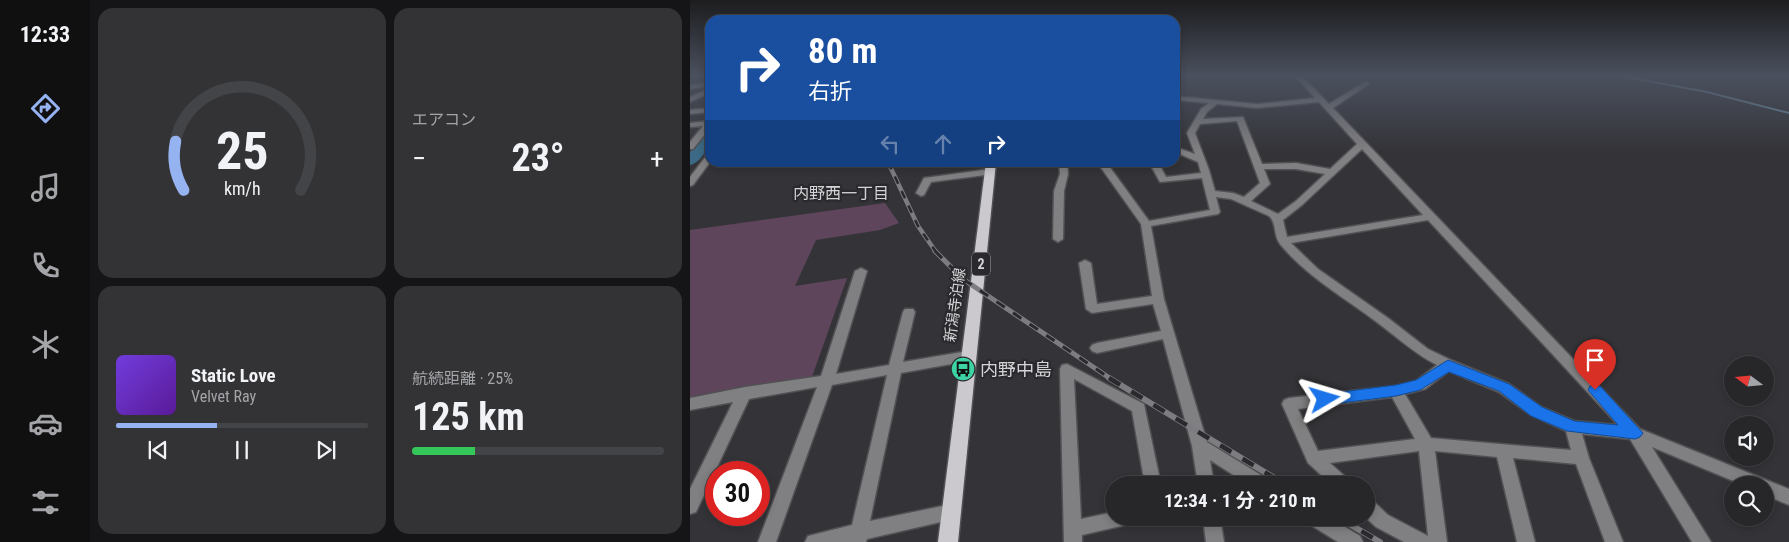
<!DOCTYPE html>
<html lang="ja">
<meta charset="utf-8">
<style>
:root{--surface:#27272a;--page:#333336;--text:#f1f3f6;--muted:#a4a5a8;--line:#434447;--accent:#95b2f1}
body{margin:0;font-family:"Roboto Condensed","Noto Sans JP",sans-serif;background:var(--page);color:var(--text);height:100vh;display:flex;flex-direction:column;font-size:19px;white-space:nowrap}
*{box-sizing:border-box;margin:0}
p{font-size:16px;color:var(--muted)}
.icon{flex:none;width:28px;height:28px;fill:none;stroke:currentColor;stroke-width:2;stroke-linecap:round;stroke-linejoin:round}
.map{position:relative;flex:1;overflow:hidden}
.details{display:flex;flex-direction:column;gap:8px;padding:8px;background:#151517;width:600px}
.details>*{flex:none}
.top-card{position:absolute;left:15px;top:15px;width:475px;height:152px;border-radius:15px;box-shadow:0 2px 8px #0003,0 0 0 1px var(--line);background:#1a4fa0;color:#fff;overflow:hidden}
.needle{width:32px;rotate:286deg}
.buttons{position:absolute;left:1034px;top:356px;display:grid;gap:10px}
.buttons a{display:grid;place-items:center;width:50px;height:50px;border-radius:50%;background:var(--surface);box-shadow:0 2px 8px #0003,0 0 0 1px var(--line);font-size:25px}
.speed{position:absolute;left:15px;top:461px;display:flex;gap:10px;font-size:25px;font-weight:700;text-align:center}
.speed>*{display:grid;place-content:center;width:65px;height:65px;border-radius:50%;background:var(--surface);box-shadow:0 2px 8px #0003,0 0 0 1px var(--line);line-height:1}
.speed .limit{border:8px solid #d22;background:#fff;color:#111}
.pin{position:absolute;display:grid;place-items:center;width:42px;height:42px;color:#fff;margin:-51px -21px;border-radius:50% 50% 50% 0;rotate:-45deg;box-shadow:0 0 5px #0007}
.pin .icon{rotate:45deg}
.me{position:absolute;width:55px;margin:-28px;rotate:83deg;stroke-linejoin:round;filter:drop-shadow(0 0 4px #0008)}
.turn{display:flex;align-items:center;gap:18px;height:105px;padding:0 20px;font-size:22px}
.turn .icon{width:65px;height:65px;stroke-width:2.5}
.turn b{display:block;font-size:35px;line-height:42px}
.lanes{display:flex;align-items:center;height:48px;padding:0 20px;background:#0003;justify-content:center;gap:25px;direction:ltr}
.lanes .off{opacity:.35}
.big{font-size:38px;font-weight:700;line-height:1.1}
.details .card{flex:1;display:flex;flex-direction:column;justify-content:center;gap:8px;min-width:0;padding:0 18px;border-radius:15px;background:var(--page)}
.details .dial{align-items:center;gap:0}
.dial svg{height:130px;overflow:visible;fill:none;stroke:var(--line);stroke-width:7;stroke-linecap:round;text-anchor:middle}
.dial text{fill:var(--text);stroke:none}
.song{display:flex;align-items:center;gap:15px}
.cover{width:60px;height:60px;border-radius:8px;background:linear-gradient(135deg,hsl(260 70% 55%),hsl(270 70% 35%))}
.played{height:5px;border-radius:2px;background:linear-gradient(90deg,var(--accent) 40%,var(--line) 40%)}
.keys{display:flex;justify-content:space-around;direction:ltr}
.heat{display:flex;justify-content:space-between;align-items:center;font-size:28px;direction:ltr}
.charge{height:8px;border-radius:4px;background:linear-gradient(90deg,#34c759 25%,var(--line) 0)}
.details .tiles{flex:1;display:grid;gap:8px;grid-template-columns:repeat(2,1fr)}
.trip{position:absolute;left:415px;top:476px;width:270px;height:50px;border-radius:25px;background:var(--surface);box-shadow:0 2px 8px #0003,0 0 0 1px var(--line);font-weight:700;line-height:50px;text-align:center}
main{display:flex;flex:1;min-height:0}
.tabs{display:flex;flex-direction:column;width:90px;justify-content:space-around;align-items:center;background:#101011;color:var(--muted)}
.tabs .icon{width:35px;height:35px}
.tabs .on{color:var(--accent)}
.tabs b{font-size:22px;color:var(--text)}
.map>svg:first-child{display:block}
</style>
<main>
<nav class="tabs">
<b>12:33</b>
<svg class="icon on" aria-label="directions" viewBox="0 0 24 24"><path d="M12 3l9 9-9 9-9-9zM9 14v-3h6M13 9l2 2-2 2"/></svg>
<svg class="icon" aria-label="music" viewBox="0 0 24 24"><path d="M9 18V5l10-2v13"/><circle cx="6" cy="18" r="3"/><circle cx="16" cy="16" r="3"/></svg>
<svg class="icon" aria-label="phone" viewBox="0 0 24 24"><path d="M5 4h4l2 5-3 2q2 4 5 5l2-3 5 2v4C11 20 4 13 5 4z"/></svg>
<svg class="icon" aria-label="climate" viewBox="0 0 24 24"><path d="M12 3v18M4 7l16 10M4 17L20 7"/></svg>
<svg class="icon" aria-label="car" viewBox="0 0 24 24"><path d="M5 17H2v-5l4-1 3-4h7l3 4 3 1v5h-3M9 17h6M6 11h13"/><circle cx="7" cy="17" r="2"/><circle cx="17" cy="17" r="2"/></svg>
<svg class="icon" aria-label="filters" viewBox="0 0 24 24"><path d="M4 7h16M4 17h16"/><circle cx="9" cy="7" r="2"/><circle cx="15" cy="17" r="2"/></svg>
</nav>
<section class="details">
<div class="tiles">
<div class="card dial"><svg viewBox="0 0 100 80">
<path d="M14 69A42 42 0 1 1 86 69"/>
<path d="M14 69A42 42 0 0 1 9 39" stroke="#95b2f1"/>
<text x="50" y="56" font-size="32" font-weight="700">25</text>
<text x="50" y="72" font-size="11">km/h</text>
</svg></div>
<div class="card"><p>エアコン</p>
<div class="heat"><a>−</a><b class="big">23°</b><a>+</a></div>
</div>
<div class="card">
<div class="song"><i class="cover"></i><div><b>Static Love</b><p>Velvet Ray</p></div></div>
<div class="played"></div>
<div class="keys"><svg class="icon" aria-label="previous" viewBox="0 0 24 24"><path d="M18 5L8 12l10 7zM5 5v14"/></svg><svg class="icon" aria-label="pause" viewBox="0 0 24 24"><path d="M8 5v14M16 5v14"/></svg><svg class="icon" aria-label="next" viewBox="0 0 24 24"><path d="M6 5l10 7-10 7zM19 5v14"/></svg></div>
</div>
<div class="card"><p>航続距離 · 25%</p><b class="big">125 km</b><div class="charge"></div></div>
</div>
</section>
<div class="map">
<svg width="1099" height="542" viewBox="0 0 1099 542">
<rect width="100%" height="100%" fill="#343438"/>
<polygon fill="#5f455b" points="195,203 209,223 190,230 126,240 105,286 157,278 122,377 0,399 0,230"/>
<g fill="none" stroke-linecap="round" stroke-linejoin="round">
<polyline stroke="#69899e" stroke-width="2" points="926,75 1017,92 1099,113"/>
<path fill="#3b6986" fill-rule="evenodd" d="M20,132C20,144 13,162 0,165V152L16,133Z"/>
<g stroke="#515154" stroke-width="3">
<g id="minor">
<path d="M604,75H611L639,104L675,82H679V84L643,108L950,429L1099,489V505L1075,495V485H1053L962,447L1021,542H1002L940,439L892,434L899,458L933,542H915L886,464L823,458L845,542H827L807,457L745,451L757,542H714L686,527L676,518V498L682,500L698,515L738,536L729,451L640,463L659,480L661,485H642L618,463L592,404L594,400L599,398L706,386L726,381L747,365C725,354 708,338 688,323C655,298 616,276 590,244C583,235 587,223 579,216L541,199L526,197L530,212L528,214L461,226L474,299L517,442L579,480L581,485H559L520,460L524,485H508L502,446L473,339L407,353L402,351L400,348L402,345L407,343L471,331L463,304L402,313L396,309L389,263L395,260L401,263L407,304L462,296L451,224L407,162H416L459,221L520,210L512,178L470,182L459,162H468L476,177L511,173L508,162L485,152V147L505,154L497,133L511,109L519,103L485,100V96L567,104L625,98ZM629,102L667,144L640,169L606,163L572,164L553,117L513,119L517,112L527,104L567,108ZM547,121L570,183L554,197L543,193L525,191L519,170L505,133L510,124ZM672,149L733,215L597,237L593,220L612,205ZM574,169H606L635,174L606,201L588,214L561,201L580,184ZM738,220L928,425L884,421L851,407L819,384L763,361L738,349L698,318L628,269L601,243ZM759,371L809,392L841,415L876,431L881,450L741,438L715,394L735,389ZM702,397L725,439L628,451L608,409Z"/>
<polygon points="20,82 20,86 0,89 0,85"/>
<polygon points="20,88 20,93 0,102 0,97"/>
<polygon points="20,108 20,112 0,114 0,110"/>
<polygon points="20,121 20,128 3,149 0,149 0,142 13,126 0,127 0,123"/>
<polygon points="20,154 20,162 3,185 0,186 0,177 17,155"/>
<polygon points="369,162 377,162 378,174 374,191 373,239 368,242 363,239 364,191 370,174"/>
<polygon points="300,169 304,172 303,174 241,182 234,195 231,196 226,193 234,178"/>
<polygon points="171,268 177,271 146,374 199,365 213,312 215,309 223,309 225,312 213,362 278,351 283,353 285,356 283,359 278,361 211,373 180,521 262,504 268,506 271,512 268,518 177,539 176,542 115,542 118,536 162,525 197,375 142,385 86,542 68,542 127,387 59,399 6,512 0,514 0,489 43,402 0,410 0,398 55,387 131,376 165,271"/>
<polygon points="377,364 454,404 471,485 455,485 442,411 384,379 391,519 424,512 424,518 440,518 437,524 431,526 392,535 392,542 374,542 370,369 372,365"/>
<polygon points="513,518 530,518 534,542 516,542"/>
<polygon points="616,518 640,518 670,536 673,542 648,542 619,524"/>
</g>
</g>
<g stroke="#515154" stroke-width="3">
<polygon id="major" points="296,162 306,162 268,542 248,542"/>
</g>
<use href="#minor" fill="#807f81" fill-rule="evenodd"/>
<use href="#major" fill="#cbc9cd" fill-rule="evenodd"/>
<g stroke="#7d7d81" stroke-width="4.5">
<polyline id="rail-far2" points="198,162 228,226 246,252"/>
</g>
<g stroke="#7d7d81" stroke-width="5">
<polyline id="rail-far1" points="245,251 273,279 421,379"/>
</g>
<g stroke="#7d7d81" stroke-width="6">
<g id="rail">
<polyline points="419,378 596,485"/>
<polyline points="649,518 690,542"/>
</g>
</g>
<use href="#rail-far2" stroke="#2a2a2e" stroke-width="2.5" stroke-dasharray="8" stroke-linecap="butt"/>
<use href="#rail-far1" stroke="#2a2a2e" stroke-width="3" stroke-dasharray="10" stroke-linecap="butt"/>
<use href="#rail" stroke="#2a2a2e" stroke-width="4.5" stroke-dasharray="13" stroke-linecap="butt"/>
</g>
<linearGradient id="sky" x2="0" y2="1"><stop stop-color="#1d1d1f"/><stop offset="0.5" stop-color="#4a505e"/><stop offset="1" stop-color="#4a505e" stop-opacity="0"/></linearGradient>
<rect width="1099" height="151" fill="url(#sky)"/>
<polygon fill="#1a73e8" stroke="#114b97" points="758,360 819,384 852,407 884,421 928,425 898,390 900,386 910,386 953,433 950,437 945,439 877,431 841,416 809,391 759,372 730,390 706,396 635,405 630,403 628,399 630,395 635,394 706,385 726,380"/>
<defs>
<g id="bus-disc" transform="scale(1.25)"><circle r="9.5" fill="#3dd4a3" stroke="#2a2a2e"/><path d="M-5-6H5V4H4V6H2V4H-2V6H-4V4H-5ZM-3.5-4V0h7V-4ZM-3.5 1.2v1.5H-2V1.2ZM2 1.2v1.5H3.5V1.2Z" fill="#111"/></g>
</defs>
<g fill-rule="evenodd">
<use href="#bus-disc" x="273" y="369"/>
</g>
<g text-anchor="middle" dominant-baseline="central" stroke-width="4.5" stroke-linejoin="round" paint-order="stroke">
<rect fill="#2a2a2e" stroke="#a1a1a4" stroke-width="1" x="282" y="252.5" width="18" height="23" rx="4"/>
<g font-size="14" font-weight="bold" fill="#d4d4d6">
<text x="291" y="264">2</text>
</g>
<g font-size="15" fill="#d4d4d6" stroke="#2a2a2e">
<text transform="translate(265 305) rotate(-82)">新潟寺泊線</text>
</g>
<g font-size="16" fill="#d4d4d6" stroke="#2a2a2e">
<text x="151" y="193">内野西一丁目</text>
</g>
<g font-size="18" fill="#d4d4d6" stroke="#2a2a2e" text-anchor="start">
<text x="290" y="369">内野中島</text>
</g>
</g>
</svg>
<div class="buttons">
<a><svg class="needle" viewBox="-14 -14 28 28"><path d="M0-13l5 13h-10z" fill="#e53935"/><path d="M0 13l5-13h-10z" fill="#a4a5a8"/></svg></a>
<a><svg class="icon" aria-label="sound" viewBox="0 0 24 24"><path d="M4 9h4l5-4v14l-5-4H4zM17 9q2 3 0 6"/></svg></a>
<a><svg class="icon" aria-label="search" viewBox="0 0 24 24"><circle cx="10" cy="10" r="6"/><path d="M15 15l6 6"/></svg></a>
</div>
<div class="speed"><div class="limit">30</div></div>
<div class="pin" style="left:905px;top:390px;background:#d93025"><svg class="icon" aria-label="arrive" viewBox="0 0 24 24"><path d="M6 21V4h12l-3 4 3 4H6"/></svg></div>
<svg class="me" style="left:635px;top:399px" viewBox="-20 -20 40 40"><path d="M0-17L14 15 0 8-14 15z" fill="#1a73e8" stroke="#fff" stroke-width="4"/></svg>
<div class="trip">12:34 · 1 分 · 210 m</div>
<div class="top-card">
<div class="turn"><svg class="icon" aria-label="right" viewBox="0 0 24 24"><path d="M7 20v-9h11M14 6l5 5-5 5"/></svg><div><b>80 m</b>右折</div></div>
<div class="lanes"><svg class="icon off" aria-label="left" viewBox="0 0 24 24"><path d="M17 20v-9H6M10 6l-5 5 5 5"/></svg><svg class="icon off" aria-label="ahead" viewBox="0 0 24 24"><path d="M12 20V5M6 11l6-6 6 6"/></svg><svg class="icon" aria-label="right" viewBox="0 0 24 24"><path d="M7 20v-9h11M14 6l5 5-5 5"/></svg></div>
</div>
</div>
</main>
